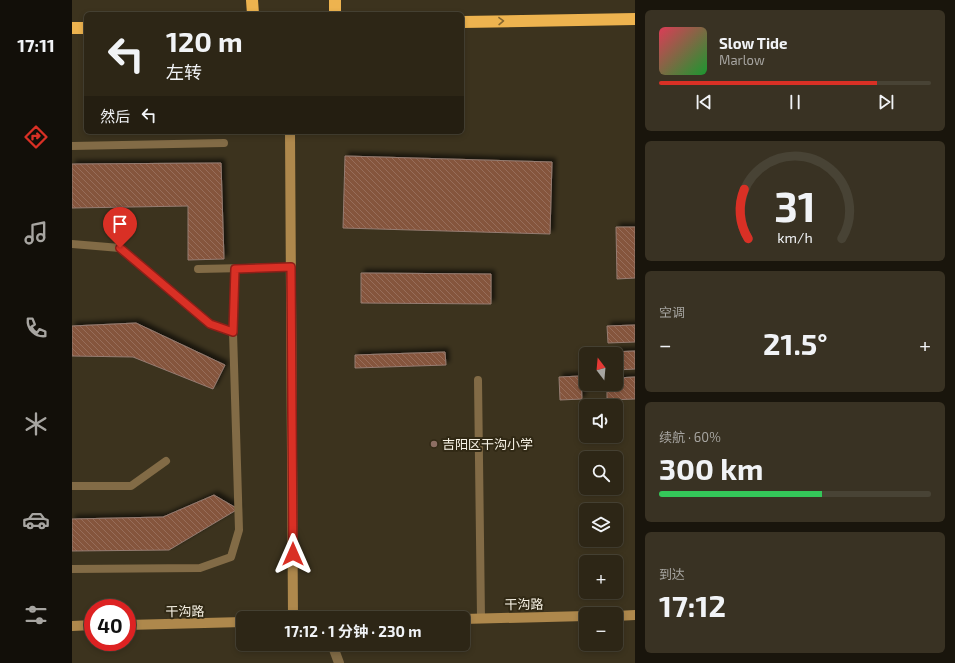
<!DOCTYPE html>
<html lang="zh">
<meta charset="utf-8">
<style>
:root{--surface:#2d2616;--page:#393223;--text:#f1f3f6;--muted:#a7a5a1;--line:#484335;--accent:#d93025}
body{margin:0;font-family:"Exo 2","Noto Sans SC",sans-serif;background:var(--page);color:var(--text);height:100vh;display:flex;flex-direction:column;font-size:15px;white-space:nowrap}
*{box-sizing:border-box;margin:0}
p{font-size:13px;color:var(--muted)}
.icon{flex:none;width:22px;height:22px;fill:none;stroke:currentColor;stroke-width:2;stroke-linecap:round;stroke-linejoin:round}
.map{position:relative;flex:1;overflow:hidden}
.side{display:flex;flex-direction:column;gap:10px;padding:10px;background:#19150c;width:320px}
.side>*{flex:none}
.guide{position:absolute;left:12px;top:12px;width:380px;height:122px;border-radius:6px;box-shadow:0 2px 6px #0003,0 0 0 1px var(--line);background:#2d2616;color:var(--text);overflow:hidden}
.needle{width:26px;rotate:344deg}
.controls{position:absolute;left:507px;top:347px;display:grid;gap:8px}
.controls a{display:grid;place-items:center;width:44px;height:44px;border-radius:6px;background:var(--surface);box-shadow:0 2px 6px #0003,0 0 0 1px var(--line);font-size:20px}
.speed{position:absolute;left:12px;top:599px;display:flex;gap:8px;font-size:20px;font-weight:700;text-align:center}
.speed>*{display:grid;place-content:center;width:52px;height:52px;border-radius:50%;background:var(--surface);box-shadow:0 2px 6px #0003,0 0 0 1px var(--line);line-height:1}
.speed .limit{border:6px solid #d22;background:#fff;color:#111}
.pin{position:absolute;display:grid;place-items:center;width:34px;height:34px;color:#fff;margin:-41px -17px;border-radius:50% 50% 50% 0;rotate:-45deg;box-shadow:0 0 4px #0007}
.pin .icon{rotate:45deg}
.me{position:absolute;width:44px;margin:-22px;rotate:0deg;stroke-linejoin:round;filter:drop-shadow(0 0 3px #0008)}
.turn{display:flex;align-items:center;gap:14px;height:84px;padding:0 16px;font-size:18px}
.turn .icon{width:52px;height:52px;stroke-width:2.5}
.turn b{display:block;font-size:28px;line-height:34px}
.then{display:flex;align-items:center;height:38px;padding:0 16px;background:#0003;gap:8px;font-size:15px}
.big{font-size:30px;font-weight:700;line-height:1.1}
.side .card{flex:1;display:flex;flex-direction:column;justify-content:center;gap:6px;min-width:0;padding:0 14px;border-radius:6px;background:var(--page)}
.side .dial{align-items:center;gap:0}
.dial svg{height:104px;overflow:visible;fill:none;stroke:var(--line);stroke-width:7;stroke-linecap:round;text-anchor:middle}
.dial text{fill:var(--text);stroke:none}
.song{display:flex;align-items:center;gap:12px}
.cover{width:48px;height:48px;border-radius:6px;background:linear-gradient(135deg,hsl(350 70% 55%),hsl(130 70% 35%))}
.played{height:4px;border-radius:2px;background:linear-gradient(90deg,var(--accent) 80%,var(--line) 80%)}
.keys{display:flex;justify-content:space-around;direction:ltr}
.heat{display:flex;justify-content:space-between;align-items:center;font-size:22px;direction:ltr}
.charge{height:6px;border-radius:3px;background:linear-gradient(90deg,#34c759 60%,var(--line) 0)}
.trip{position:absolute;left:164px;top:611px;width:234px;height:40px;border-radius:6px;background:var(--surface);box-shadow:0 2px 6px #0003,0 0 0 1px var(--line);font-weight:700;line-height:40px;text-align:center}
main{display:flex;flex:1;min-height:0}
.tabs{display:flex;flex-direction:column;width:72px;justify-content:space-around;align-items:center;background:#120f09;color:var(--muted)}
.tabs .icon{width:28px;height:28px}
.tabs .selected{color:var(--accent)}
.tabs b{font-size:18px;color:var(--text)}
.map>svg:first-child{display:block}
</style>
<main>
<nav class="tabs">
<b>17:11</b>
<svg class="icon selected" aria-label="directions" viewBox="0 0 24 24"><path d="M12 3l9 9-9 9-9-9zM9 14v-3h6M13 9l2 2-2 2"/></svg>
<svg class="icon" aria-label="music" viewBox="0 0 24 24"><path d="M9 18V5l10-2v13"/><circle cx="6" cy="18" r="3"/><circle cx="16" cy="16" r="3"/></svg>
<svg class="icon" aria-label="phone" viewBox="0 0 24 24"><path d="M5 4h4l2 5-3 2q2 4 5 5l2-3 5 2v4C11 20 4 13 5 4z"/></svg>
<svg class="icon" aria-label="climate" viewBox="0 0 24 24"><path d="M12 3v18M4 7l16 10M4 17L20 7"/></svg>
<svg class="icon" aria-label="car" viewBox="0 0 24 24"><path d="M5 17H2v-5l4-1 3-4h7l3 4 3 1v5h-3M9 17h6M6 11h13"/><circle cx="7" cy="17" r="2"/><circle cx="17" cy="17" r="2"/></svg>
<svg class="icon" aria-label="filters" viewBox="0 0 24 24"><path d="M4 7h16M4 17h16"/><circle cx="9" cy="7" r="2"/><circle cx="15" cy="17" r="2"/></svg>
</nav>
<div class="map">
<svg width="563" height="663" viewBox="0 0 563 663">
<defs>
<pattern id="building-back-hatch" width="6" height="6" patternUnits="userSpaceOnUse"><rect width="6" height="6" fill="#85543e"/><path d="M-1 5l2 2M0 0l6 6M5-1l2 2" fill="none" stroke="#976d5a"/></pattern>
<filter id="shadow"><feDropShadow dx="3.5" dy="-3.5" stdDeviation="2" flood-color="#0009"/></filter>
</defs>
<rect width="100%" height="100%" fill="#3c331e"/>
<g fill="url(#building-back-hatch)" stroke="#957c71" filter="url(#shadow)">
<polygon points="273,156 480,162 478,234 271,228"/>
<polygon points="149,163 152,259 116,260 116,206 0,208 0,164"/>
<polygon points="544,227 563,227 563,278 545,279"/>
<polygon points="289,273 419,274 419,304 289,303"/>
<polygon points="64,323 153,365 141,389 61,357 0,356 0,326"/>
<polygon points="563,325 563,342 536,343 535,326"/>
<polygon points="563,351 563,369 544,370 544,354 541,354 540,352"/>
<polygon points="373,352 374,365 283,368 283,355"/>
<polygon points="509,376 510,399 488,400 487,377"/>
<polygon points="563,377 563,399 535,400 535,384 544,384 544,378"/>
<polygon points="142,495 166,509 97,550 0,551 0,519 91,517"/>
</g>
<g fill="none" stroke-linecap="round" stroke-linejoin="round">
<g stroke="#826b46" stroke-width="8">
<polyline points="0,146 152,143"/>
<polyline points="0,244 48,248 138,324 161,332"/>
<polyline points="126,269 219,267"/>
<polyline points="406,380 409,618"/>
<polyline points="0,486 59,486 94,461"/>
<polyline points="0,569 128,568 159,557 167,530 161,332 163,269"/>
</g>
<polyline stroke="#826b46" stroke-width="10" points="260,644 267,663"/>
<g stroke="#ae884c" stroke-width="10">
<polyline points="218,132 221,618"/>
<polyline points="544,616 563,615"/>
<polyline points="391,619 514,616"/>
<polyline points="55,625 171,622"/>
<polyline points="0,626 21,625"/>
</g>
<g stroke="#edb34f" stroke-width="12">
<polyline points="180,0 181,14"/>
<polyline points="263,0 263,14"/>
<polyline points="390,22 563,19"/>
<polyline points="0,28 14,28"/>
</g>
</g>
<defs><path id="oneway-chevron" d="M-2-3.5L2.5 0L-2 3.5" fill="none" stroke-width="1.6" stroke-linecap="round" stroke-linejoin="round"/></defs>
<use stroke="#86672f" href="#oneway-chevron" transform="translate(429 21) rotate(-1)"/>
<g fill="none" stroke-linecap="round" stroke-linejoin="round">
<g stroke="#8d1f18" stroke-width="10">
<polyline id="route" points="48,248 138,324 161,332 163,269 219,267 221,554"/>
</g>
<use href="#route" stroke="#d93025" stroke-width="7"/>
</g>
<circle fill="#8d6e63" stroke="#312915" stroke-width="1.5" cx="362" cy="444" r="4"/>
<g text-anchor="middle" dominant-baseline="central" stroke-width="4" stroke-linejoin="round" paint-order="stroke">
<g font-size="13" fill="#f8f3e6" stroke="#312915" text-anchor="start">
<text x="370" y="444">吉阳区干沟小学</text>
</g>
<g font-size="13" fill="#f8f3e6" stroke="#312915">
<text transform="translate(452 604) rotate(-1)">干沟路</text>
<text transform="translate(113 611) rotate(-1)">干沟路</text>
</g>
</g>
</svg>
<div class="controls">
<a><svg class="needle" viewBox="-14 -14 28 28"><path d="M0-13l5 13h-10z" fill="#e53935"/><path d="M0 13l5-13h-10z" fill="#a7a5a1"/></svg></a>
<a><svg class="icon" aria-label="sound" viewBox="0 0 24 24"><path d="M4 9h4l5-4v14l-5-4H4zM17 9q2 3 0 6"/></svg></a>
<a><svg class="icon" aria-label="search" viewBox="0 0 24 24"><circle cx="10" cy="10" r="6"/><path d="M15 15l6 6"/></svg></a>
<a><svg class="icon" aria-label="layers" viewBox="0 0 24 24"><path d="M12 4l9 5-9 5-9-5zM3 14l9 5 9-5"/></svg></a>
<a>+</a>
<a>−</a>
</div>
<div class="speed"><div class="limit">40</div></div>
<div class="pin" style="left:48px;top:248px;background:#d93025"><svg class="icon" aria-label="arrive" viewBox="0 0 24 24"><path d="M6 21V4h12l-3 4 3 4H6"/></svg></div>
<svg class="me" style="left:221px;top:554px" viewBox="-20 -20 40 40"><path d="M0-17L14 15 0 8-14 15z" fill="#d93025" stroke="#fff" stroke-width="4"/></svg>
<div class="trip">17:12 · 1 分钟 · 230 m</div>
<div class="guide">
<div class="turn"><svg class="icon" aria-label="left" viewBox="0 0 24 24"><path d="M17 20v-9H6M10 6l-5 5 5 5"/></svg><div><b>120 m</b>左转</div></div>
<div class="then">然后<svg class="icon" aria-label="left" viewBox="0 0 24 24"><path d="M17 20v-9H6M10 6l-5 5 5 5"/></svg></div>
</div>
</div>
<section class="side">
<div class="card">
<div class="song"><i class="cover"></i><div><b>Slow Tide</b><p>Marlow</p></div></div>
<div class="played"></div>
<div class="keys"><svg class="icon" aria-label="previous" viewBox="0 0 24 24"><path d="M18 5L8 12l10 7zM5 5v14"/></svg><svg class="icon" aria-label="pause" viewBox="0 0 24 24"><path d="M8 5v14M16 5v14"/></svg><svg class="icon" aria-label="next" viewBox="0 0 24 24"><path d="M6 5l10 7-10 7zM19 5v14"/></svg></div>
</div>
<div class="card dial"><svg viewBox="0 0 100 80">
<path d="M14 69A42 42 0 1 1 86 69"/>
<path d="M14 69A42 42 0 0 1 11 31" stroke="#d93025"/>
<text x="50" y="56" font-size="32" font-weight="700">31</text>
<text x="50" y="72" font-size="11">km/h</text>
</svg></div>
<div class="card"><p>空调</p>
<div class="heat"><a>−</a><b class="big">21.5°</b><a>+</a></div>
</div>
<div class="card"><p>续航 · 60%</p><b class="big">300 km</b><div class="charge"></div></div>
<div class="card"><p>到达</p><b class="big">17:12</b></div>
</section>
</main>
